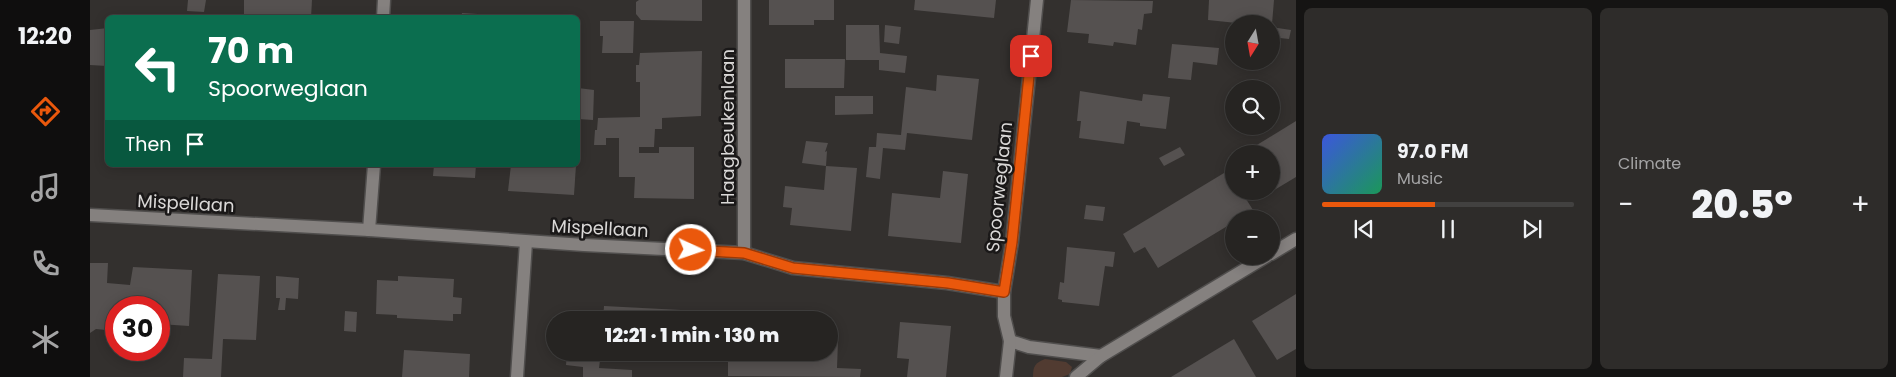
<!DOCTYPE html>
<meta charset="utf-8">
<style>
:root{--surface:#262422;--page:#2e2c2a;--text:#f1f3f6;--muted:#a4a4a5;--line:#424140;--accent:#ea580c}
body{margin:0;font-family:Poppins,sans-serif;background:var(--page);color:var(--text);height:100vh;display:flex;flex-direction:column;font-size:19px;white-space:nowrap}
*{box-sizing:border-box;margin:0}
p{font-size:16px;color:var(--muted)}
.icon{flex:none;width:28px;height:28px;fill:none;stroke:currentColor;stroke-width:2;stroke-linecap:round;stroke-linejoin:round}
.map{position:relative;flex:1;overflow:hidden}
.panel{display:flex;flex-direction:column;gap:8px;padding:8px;background:#151413;width:600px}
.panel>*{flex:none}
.guide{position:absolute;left:15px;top:15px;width:475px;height:152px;border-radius:8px;box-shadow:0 2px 12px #0003,0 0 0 1px var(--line);background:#0b6e4f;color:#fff;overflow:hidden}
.needle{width:32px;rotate:191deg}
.buttons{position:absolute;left:1135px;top:15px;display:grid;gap:10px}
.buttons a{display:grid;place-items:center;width:55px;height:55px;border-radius:50%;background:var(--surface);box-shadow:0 2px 12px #0003,0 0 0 1px var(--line);font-size:25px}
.speed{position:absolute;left:15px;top:296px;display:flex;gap:10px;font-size:25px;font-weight:700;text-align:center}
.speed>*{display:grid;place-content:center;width:65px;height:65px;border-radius:50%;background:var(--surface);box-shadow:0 2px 12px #0003,0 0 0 1px var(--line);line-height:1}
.speed .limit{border:8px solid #d22;background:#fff;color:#111}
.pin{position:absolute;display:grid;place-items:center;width:42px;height:42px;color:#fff;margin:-21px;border-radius:10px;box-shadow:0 2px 8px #0006}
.me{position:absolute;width:55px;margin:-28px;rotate:93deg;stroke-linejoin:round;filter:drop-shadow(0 0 4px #0008)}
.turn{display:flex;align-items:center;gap:18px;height:105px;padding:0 20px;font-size:22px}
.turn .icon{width:65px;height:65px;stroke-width:2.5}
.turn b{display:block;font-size:35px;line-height:42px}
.then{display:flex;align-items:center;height:48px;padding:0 20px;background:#0003;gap:10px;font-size:19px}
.big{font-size:38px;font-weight:800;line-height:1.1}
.panel .tile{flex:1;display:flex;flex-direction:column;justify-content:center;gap:8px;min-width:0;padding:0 18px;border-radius:8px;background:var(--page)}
.song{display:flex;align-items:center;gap:15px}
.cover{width:60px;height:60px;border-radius:8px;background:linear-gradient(135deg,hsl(230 70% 55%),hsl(150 70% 35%))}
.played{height:5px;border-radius:2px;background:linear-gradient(90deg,var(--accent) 45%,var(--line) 45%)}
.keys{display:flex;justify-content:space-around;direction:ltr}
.heat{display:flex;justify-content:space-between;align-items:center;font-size:28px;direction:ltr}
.panel .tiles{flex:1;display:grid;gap:8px;grid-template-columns:repeat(2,1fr)}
.trip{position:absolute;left:456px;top:311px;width:292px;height:50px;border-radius:25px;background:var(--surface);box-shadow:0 2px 12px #0003,0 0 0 1px var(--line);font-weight:800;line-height:50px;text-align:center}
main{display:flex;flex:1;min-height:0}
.dock{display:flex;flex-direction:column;width:90px;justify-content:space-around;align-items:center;background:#0f0e0e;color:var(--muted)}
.dock .icon{width:35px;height:35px}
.dock .current{color:var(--accent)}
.dock b{font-size:22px;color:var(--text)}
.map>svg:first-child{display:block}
</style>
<main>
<nav class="dock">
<b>12:20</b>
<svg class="icon current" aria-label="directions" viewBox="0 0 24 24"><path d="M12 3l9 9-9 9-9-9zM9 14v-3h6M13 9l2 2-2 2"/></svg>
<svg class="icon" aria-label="music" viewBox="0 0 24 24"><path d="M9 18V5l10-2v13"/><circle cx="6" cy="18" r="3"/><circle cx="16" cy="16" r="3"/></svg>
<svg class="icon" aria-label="phone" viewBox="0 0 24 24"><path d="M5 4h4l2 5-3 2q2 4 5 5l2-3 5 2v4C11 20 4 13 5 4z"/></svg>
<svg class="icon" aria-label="climate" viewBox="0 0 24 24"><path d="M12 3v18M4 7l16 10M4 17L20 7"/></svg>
</nav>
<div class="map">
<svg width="1206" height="377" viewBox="0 0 1206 377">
<rect width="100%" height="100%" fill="#33302e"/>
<path fill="#513b31" d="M955,359L976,362L982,367L980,374L972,377H943C943,366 945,363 955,359Z"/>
<g fill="#555150">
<polygon points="98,0 116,0 114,12 97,11"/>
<polygon points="154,0 222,0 221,18 154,18"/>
<polygon points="549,0 612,0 612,21 551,20 546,14 546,2"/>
<polygon points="679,0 744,0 744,20 724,20 724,25 679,25"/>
<polygon points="825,0 906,0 904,18 824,10"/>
<polygon points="981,0 1063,1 1062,13 1054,14 1052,30 1048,29 1046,45 1024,42 1023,46 998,43 999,34 977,32"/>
<polygon points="1119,0 1184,0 1182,24 1156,24 1118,20"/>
<polygon points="372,13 403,15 403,18 371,18"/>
<polygon points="510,21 544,21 543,53 512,53 513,36 510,36"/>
<polygon points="756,25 789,25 790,53 817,56 815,73 789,70 789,60 756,60"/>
<polygon points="795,25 811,27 809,44 794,42"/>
<polygon points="1181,27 1201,30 1199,39 1181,37"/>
<polygon points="18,28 17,66 0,65 0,30"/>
<polygon points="1082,44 1129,48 1127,65 1103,62 1101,80 1078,78"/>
<polygon points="612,51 611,116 572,118 572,129 565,129 564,147 549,147 549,153 569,153 569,147 604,147 604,199 544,198 545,177 529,177 529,138 516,138 516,145 504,145 505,130 507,130 508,118 550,117 550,82 546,82 546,65 549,65 550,53"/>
<polygon points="695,59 755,59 754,88 695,88"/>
<polygon points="847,75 889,79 882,140 817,133 815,150 793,148 790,179 776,177 779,147 786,147 787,133 811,135 816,87 846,91"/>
<polygon points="488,88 504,90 503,120 488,119"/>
<polygon points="990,91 1052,101 1053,94 1080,97 1076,129 1050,126 1050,123 1037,121 1034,144 989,138 991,121 987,121"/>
<polygon points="745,96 783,96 783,114 745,115"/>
<polygon points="1206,121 1206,177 1181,192 1181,154 1159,154 1157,151"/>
<polygon points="716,141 738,143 735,152 737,151 736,166 767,168 761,231 700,225 702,208 693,207 695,186 734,190 736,166 712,163"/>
<polygon points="1090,147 1095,155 1074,166 1069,158"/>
<polygon points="199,165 224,165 224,168 199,166"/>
<polygon points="344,165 386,165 385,178 343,176"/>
<polygon points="421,165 486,165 484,195 418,191"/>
<polygon points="1139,170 1144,178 1144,191 1151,191 1163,210 1149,219 1144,219 1144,222 1068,268 1055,247 1044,253 1033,234"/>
<polygon points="853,171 878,174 871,243 798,236 802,193 850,198"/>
<polygon points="996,205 1015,207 1013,221 994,219"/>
<polygon points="977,247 1025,252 1023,267 1015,266 1009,306 972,302 972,300 968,299 970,282 974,283"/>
<polygon points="0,263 18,263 17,283 40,285 43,267 102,270 99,326 69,324 69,308 26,308 26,331 6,329 0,333"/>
<polygon points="128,274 170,276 166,340 133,339 131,377 93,377 94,358 122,359"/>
<polygon points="186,276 209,278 208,299 196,298 195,310 188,310 190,298 186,298"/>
<polygon points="308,276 364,279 363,297 372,298 371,314 363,314 363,321 307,318 307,315 286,314 287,280 308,281"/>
<polygon points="1206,294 1206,349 1187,360 1162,321"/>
<polygon points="514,306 591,310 590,320 513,320"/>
<polygon points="255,311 267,312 266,332 254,331"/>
<polygon points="810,322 861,326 856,377 817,377 819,359 807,358"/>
<polygon points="1144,339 1166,377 1081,377 1119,354"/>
<polygon points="740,341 748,341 747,368 771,369 770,377 638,376 638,352 740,352"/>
<polygon points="314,350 380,354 379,377 312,377"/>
<polygon points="477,352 511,352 509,368 542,370 542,377 493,377 493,367 476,365"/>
</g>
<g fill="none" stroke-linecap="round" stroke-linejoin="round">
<g stroke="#504e4d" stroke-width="15">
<g id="street">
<polyline points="654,0 654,253"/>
<polyline points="293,18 294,0"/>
<polyline points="0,215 279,230 494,245 654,253 703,268 857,283 914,292"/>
<polyline points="279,230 284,165"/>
<polyline points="1181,254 1206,239"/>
<polyline points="920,341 939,347 1011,356"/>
<polyline points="427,377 436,242"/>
<polyline points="986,377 1011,356 1177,256"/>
</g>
</g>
<g stroke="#504e4d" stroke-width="15">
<polyline id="secondary" points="916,377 920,341 914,316 914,292 922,242 947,0"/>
</g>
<use href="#street" stroke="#85817f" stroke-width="12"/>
<use href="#secondary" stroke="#85817f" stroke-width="12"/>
</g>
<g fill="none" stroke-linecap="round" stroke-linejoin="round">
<g stroke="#983908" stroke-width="12">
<polyline id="route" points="601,250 654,253 703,268 858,283 914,292 922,242 941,56"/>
</g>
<use href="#route" stroke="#ea580c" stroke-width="9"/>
</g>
<g text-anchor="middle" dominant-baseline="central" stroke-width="5" stroke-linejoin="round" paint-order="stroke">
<g font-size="18" fill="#dad8d7" stroke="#1a1818">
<text transform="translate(637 127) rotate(-90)">Haagbeukenlaan</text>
<text transform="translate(909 187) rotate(-84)">Spoorweglaan</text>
<text transform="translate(96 203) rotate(3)">Mispellaan</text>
<text transform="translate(510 228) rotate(3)">Mispellaan</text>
</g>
</g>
</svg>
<div class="buttons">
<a><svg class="needle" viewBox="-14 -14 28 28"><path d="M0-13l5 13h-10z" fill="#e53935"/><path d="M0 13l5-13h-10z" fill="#a4a4a5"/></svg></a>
<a><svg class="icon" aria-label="search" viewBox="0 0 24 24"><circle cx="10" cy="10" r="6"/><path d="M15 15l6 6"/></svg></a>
<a>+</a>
<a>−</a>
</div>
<div class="speed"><div class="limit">30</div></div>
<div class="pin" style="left:941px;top:56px;background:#d93025"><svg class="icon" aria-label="arrive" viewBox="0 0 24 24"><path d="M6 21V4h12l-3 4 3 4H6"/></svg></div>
<svg class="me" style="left:601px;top:250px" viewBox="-20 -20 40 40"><circle r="17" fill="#ea580c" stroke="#fff" stroke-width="3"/><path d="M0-11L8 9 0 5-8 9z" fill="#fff"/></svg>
<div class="trip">12:21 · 1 min · 130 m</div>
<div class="guide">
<div class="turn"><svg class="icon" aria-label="left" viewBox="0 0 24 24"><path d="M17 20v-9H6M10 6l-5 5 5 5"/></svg><div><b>70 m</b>Spoorweglaan</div></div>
<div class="then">Then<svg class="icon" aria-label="arrive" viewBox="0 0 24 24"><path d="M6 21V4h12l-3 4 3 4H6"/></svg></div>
</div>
</div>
<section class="panel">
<div class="tiles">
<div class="tile">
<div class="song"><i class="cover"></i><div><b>97.0 FM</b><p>Music</p></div></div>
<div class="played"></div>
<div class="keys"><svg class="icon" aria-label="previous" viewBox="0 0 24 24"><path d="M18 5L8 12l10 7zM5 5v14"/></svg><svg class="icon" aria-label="pause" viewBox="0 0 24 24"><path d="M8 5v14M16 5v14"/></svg><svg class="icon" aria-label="next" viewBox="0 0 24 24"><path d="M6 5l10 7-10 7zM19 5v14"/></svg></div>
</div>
<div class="tile"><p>Climate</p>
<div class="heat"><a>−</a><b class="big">20.5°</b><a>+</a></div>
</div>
</div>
</section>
</main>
